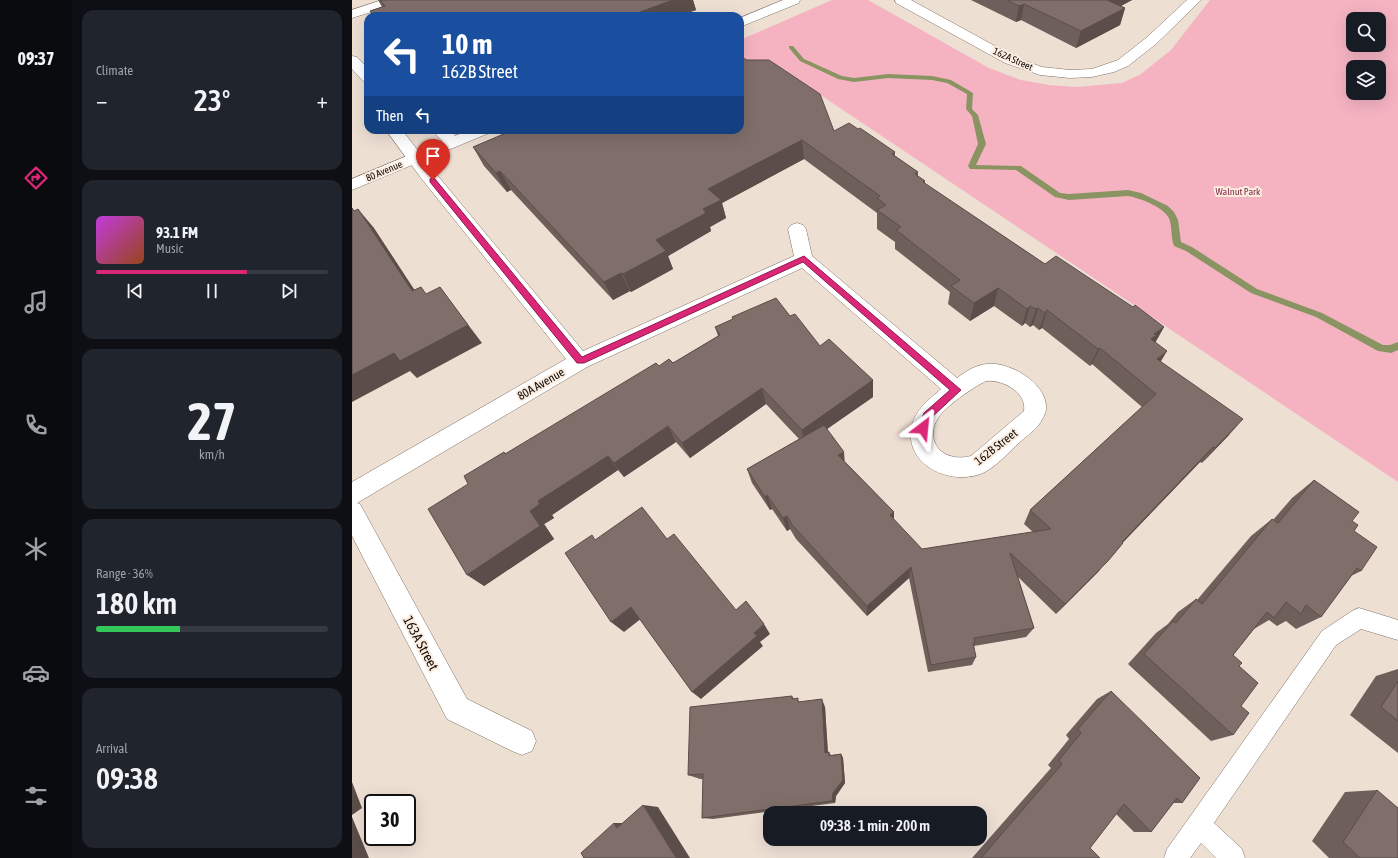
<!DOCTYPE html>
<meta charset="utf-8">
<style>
:root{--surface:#171b24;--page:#20242c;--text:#f1f3f6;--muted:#9ea1a6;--line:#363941;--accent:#db2777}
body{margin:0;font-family:"Asap Condensed",sans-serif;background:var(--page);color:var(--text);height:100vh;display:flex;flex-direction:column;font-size:15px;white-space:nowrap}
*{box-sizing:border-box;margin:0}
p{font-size:13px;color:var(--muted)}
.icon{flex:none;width:22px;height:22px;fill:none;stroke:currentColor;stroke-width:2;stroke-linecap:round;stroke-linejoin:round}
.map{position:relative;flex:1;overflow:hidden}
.panel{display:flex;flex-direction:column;gap:10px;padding:10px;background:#0d0f14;width:280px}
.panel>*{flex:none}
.top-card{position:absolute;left:12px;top:12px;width:380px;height:122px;border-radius:12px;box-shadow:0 4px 16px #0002;background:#1a4fa0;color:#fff;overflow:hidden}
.tools{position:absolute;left:994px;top:12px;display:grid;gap:8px}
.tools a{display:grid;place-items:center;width:40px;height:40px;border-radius:8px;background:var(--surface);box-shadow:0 4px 16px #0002;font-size:20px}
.speed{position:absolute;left:12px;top:794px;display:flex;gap:8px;font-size:20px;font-weight:700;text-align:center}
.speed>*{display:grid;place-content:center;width:52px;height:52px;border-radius:50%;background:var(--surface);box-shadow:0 4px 16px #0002;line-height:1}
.speed .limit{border:2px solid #111;border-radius:6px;background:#fff;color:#111}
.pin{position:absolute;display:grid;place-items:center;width:34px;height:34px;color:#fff;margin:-41px -17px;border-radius:50% 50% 50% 0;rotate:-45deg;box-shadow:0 0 4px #0007}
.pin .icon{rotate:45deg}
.me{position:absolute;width:44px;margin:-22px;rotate:29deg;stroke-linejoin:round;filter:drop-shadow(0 0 3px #0008)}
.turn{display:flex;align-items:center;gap:14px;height:84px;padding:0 12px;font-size:18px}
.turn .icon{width:52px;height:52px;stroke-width:2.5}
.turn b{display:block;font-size:28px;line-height:34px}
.then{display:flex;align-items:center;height:38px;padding:0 12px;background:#0003;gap:8px;font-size:15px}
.big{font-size:30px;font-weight:600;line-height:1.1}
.panel .widget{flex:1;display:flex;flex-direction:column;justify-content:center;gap:6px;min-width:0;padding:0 14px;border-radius:12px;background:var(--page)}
.panel .dial{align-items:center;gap:0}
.dial b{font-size:52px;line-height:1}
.song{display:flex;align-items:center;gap:12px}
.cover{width:48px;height:48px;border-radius:6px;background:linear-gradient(135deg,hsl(290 70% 55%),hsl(20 70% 35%))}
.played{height:4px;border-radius:2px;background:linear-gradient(90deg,var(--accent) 65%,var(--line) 65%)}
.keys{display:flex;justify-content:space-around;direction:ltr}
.heat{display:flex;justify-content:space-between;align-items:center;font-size:22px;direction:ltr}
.charge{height:6px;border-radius:3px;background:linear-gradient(90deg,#34c759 36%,var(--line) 0)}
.trip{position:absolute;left:411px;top:806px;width:224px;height:40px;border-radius:12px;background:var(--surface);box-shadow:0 4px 16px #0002;font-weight:600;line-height:40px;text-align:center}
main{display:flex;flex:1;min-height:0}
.tabs{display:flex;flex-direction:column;width:72px;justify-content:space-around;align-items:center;background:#090b0e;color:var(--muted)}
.tabs .icon{width:28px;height:28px}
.tabs .selected{color:var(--accent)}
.tabs b{font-size:18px;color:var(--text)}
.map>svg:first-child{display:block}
</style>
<main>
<nav class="tabs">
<b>09:37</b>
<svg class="icon selected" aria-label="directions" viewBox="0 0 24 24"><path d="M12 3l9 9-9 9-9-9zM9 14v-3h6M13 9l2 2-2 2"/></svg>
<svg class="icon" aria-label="music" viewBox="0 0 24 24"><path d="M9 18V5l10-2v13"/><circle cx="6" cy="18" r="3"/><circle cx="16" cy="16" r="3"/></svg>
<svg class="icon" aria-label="phone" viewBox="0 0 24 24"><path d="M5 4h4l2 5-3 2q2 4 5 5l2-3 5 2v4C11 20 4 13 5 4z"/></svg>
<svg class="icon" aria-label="climate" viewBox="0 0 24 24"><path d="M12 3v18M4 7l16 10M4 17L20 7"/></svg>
<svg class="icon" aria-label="car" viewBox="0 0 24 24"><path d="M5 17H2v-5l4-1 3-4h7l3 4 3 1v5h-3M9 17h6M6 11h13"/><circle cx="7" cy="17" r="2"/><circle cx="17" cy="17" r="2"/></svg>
<svg class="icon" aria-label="filters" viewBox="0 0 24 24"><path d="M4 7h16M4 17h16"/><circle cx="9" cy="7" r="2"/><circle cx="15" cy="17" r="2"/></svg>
</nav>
<section class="panel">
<div class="widget"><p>Climate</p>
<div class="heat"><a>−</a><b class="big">23°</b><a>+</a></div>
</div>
<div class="widget">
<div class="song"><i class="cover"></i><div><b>93.1 FM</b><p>Music</p></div></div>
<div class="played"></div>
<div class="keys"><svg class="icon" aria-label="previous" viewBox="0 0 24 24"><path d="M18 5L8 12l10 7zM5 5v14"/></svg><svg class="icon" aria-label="pause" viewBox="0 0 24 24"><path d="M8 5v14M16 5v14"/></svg><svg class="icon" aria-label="next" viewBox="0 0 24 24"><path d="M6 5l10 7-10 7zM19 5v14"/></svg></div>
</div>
<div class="widget dial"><b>27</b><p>km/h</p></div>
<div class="widget"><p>Range · 36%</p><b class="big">180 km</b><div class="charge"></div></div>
<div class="widget"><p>Arrival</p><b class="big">09:38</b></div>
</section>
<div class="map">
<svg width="1046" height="858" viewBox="0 0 1046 858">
<rect width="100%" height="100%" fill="#eedfd3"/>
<path fill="#f5b3c2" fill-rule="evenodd" d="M480,0H516L637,68L669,80L697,85L725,87L770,83L789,74L819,50L858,0H1046V482L467,94L388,60V40ZM1001,19H1027V45H1001ZM1001,67H1027V93H1001Z"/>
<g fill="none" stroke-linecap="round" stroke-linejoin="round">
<path fill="#899462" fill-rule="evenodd" d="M437,46H441L452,59L490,76L502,78L536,74L580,76L599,80L621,93L620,109L626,115L634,144L624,165L669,166L708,193L717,194L776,190L789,193L816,206L822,212L826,220L829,242L840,247L905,289L970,313L1031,345H1038L1046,342V350L1039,353L1026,351L964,317L899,293L834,251L822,246C819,238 820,229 818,221C815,208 788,198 776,196L717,200L703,197L664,170L618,169L616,166L626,144L620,116L614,109L615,94L595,83L580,80L536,78L502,82L486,79L448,61L437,48Z"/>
<g stroke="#7f7267" stroke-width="1">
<polygon id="lane" points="1007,608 1046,620 1046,640 1009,629 984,645 862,823 890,849 893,858 864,858 849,843 838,858 812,858 815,849 970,631 1000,611"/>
</g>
<g stroke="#7f7267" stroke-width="1">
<g id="street">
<polygon points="30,0 49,0 48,3 0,18 0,10"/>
<polygon points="543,0 559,0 663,57 690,67 718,70 740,69 766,60 794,38 835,0 849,0 804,44 776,66 762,72 740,77 718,78 688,75 653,63 544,3"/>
<polygon points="0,56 5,57 16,69 16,82 11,81 0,69"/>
<path d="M34,130H50L81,170L231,351L442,256L436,229L439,225L445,223L451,225L454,229L460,256L605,378C614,371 624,365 635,364C657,361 697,384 694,410C693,415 689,422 686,426C681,432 673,437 668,442C657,452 646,465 633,472C603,487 554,468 559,429C562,411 576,400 589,389L450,268L235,367L5,503L8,504L115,699L180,731L184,741L180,751L170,755L160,751L95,719L0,536V482L214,359L69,178ZM634,381C650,379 675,392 672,411L619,456C601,461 581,453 581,433C581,428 583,423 586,418C594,406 620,388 634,381Z"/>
<path d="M81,130H98L109,142L107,145C95,148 87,139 81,130Z"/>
</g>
</g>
<g stroke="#7f7267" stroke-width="1">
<g id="secondary">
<polygon points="431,0 448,0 447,3 388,27 388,18"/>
<polygon points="117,130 139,130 137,133 0,190 0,179"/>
</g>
</g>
<use href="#lane" fill="#fff" fill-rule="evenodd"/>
<use href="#street" fill="#fff" fill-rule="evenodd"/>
<use href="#secondary" fill="#fff" fill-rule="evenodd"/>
</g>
<g fill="#6e5f5b">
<polygon points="26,0 341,0 344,10 327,16 21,16 18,11 30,7"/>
<polygon points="619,0 780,0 769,6 773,8 768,25 724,48 669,20 664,22"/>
<polygon points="482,131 543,156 566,172 566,176 573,181 573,184 693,264 781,307 812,327 803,342 809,362 877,435 850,463 848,462 771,542 746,572 704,614 666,577 682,628 674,637 622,646 624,657 620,665 576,672 557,578 515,616 444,539 438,529 435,531 420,509 418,510 400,483 395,469 447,439 414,404 338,458 324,442 272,477 266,470 200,515 202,518 192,524 202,539 132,586 116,484 152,452 154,454 307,366 321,363 366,336 363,327 381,319 380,317 438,316 468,346 521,380 521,397 475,429 493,462 542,512 542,520 570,549 681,532 672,524 678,510 790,407 740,364 738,366 690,328 687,330 681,325 678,327 673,323 670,326 642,306 618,321 596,304 598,292 543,249 543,242 525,229 525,213 452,159 370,203 374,218 358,227 359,231 316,256 321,269 279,292 278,291 261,300 159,190 155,192 132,166 121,147"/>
<polygon points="962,480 1000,521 1009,571 999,576 969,617 944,629 934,621 925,626 917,620 902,629 881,655 887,666 889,706 881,735 859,741 776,664 804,633 816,624 826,612 844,599 845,600 899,536 920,519 921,520 940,498"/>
<polygon points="1046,669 1046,753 998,715 1024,676"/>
<polygon points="759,691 830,803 821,803 799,832 782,832 764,814 738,848 748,858 620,858 699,768 696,765 717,739 714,735 745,699"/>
<polygon points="440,696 442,699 448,702 473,707 476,752 477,752 479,755 489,754 491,758 493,783 484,796 483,803 361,819 350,818 351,779 348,779 336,775"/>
<polygon points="1025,790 1046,858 977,858 960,841 993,792"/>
</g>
<g fill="#5a4d4a">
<polygon points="321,0 341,0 344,10 327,16 277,16"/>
<polygon points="755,0 780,0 750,16"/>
<polygon points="672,4 669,20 664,22 667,6"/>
<polygon points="773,8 768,25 724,48 729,31"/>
<polygon points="450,140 452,159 370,203 374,218 358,227 359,231 316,256 321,269 279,292 271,274 356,189"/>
<polygon points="543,152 542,171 540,154"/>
<polygon points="148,171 159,190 155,192 144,173"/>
<polygon points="6,209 22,228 75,309 60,291"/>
<polygon points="269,273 278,291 261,300 252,282"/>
<polygon points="88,287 102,306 130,343 65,378 58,371 0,402 0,375"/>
<polygon points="646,288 642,306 618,321 622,303"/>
<polygon points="678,306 673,323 670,326 675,309"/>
<polygon points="686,308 681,325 678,327 684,309"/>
<polygon points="695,310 690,328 687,330 693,313"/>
<polygon points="812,327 802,345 790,356 802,334"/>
<polygon points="748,348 740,364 738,366 746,349"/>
<polygon points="815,351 805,368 805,359"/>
<polygon points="521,380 521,397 452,445 450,430"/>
<polygon points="410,388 414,404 338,458 330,443"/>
<polygon points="891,419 877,435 850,463 863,448"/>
<polygon points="316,426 324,442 272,477 262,463"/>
<polygon points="861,447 848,462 760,554 770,542"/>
<polygon points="492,452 493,466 486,455"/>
<polygon points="256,456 266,470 200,515 202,518 192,524 202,539 132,586 115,575 178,511 186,501"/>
<polygon points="415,495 420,509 418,510 413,497"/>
<polygon points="542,512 542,525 538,515"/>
<polygon points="435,516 438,529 435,531 431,518"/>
<polygon points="771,543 746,572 704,614 713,604"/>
<polygon points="559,567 557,578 515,616 515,606"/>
<polygon points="279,607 290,618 272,632 259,622"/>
<polygon points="412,624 418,634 408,642 411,646 349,699 340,692 402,633"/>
<polygon points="470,699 473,707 476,758 473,753"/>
<polygon points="489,754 491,758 493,783 484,796 483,803 480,801 481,793"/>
<polygon points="0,782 10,808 0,815"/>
<polygon points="291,805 306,807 338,858 324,858"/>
<polygon points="0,817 17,858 0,858"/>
<polygon points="262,823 278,823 265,828"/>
</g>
<g fill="#806e6a" stroke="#5a4d4a">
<polygon points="28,0 321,0 277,16 23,16 18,11 33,6"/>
<polygon points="655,0 755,0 773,8 729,31 672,4 667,6"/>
<polygon points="391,58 395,60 417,60 468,94 482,131 497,123 506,129 508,128 543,152 540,154 566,172 563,174 573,181 571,182 693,264 704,256 781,307 783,305 812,327 802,334 805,335 799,339 815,351 805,359 891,419 863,448 861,447 770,542 771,543 756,561 713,604 658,553 682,628 622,638 623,643 621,643 624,657 579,665 559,567 515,606 441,526 435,516 431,518 415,495 413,497 395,469 472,425 492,452 486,455 542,512 538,515 570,549 699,529 678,510 804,394 748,348 746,349 695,310 693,313 686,308 684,309 678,306 675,309 646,288 622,303 599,286 608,280 544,230 549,227 525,210 534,205 525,198 528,196 450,140 356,189 369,200 351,209 354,213 304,240 314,251 271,274 269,273 252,282 148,171 144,173 121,147 161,130 388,130 388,59"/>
<polygon points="0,208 2,211 6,209 60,291 69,287 74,294 88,287 116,325 48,361 42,353 0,375"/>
<polygon points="424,298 438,316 443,314 468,346 477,339 521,380 450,430 410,388 330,443 316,426 262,463 256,456 186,501 188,504 178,511 188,526 115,575 76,509 116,484 112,476 152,452 153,454 304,363 307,366 317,359 321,363 368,335 363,327 381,319 380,317"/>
<polygon points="962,480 1007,512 1000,521 1006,525 1002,531 1025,547 1009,571 1005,568 969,617 954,605 949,614 934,602 922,618 915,612 881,655 890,663 887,666 906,683 889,706 897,713 881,735 792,654 821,621 824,623 844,599 850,604 920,519 926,523"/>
<polygon points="290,507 315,539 322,534 384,610 394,601 412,624 402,633 405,636 340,692 279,607 259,622 213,553 240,535 243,540"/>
<polygon points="1046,681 1046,721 1029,707"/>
<polygon points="759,691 848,778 830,803 825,798 799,832 772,804 738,848 748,858 629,858 710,764 707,760 729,733 726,729"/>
<polygon points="440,696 440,699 446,698 446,702 470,699 473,753 477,752 477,756 489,754 491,780 481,793 480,801 350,818 351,774 336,775 338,707"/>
<polygon points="1025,790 1046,808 1046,858 1008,858 991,842"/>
<polygon points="291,805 324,858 232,858 229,853 262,823 265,828"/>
</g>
<polygon fill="#db2777" stroke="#8e194d" points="81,178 83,179 230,357 452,256 609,390 579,418 574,431 567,431 566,428 572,413 598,390 451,262 232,363 225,363 78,182 78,179"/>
<g text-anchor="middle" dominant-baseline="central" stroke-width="4" stroke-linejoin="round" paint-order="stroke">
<g font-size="10" fill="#100b08" stroke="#fcede0">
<text transform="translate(661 59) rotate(24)">162A Street</text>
<text transform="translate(32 171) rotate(-23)">80 Avenue</text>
</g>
<g font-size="10" fill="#822947" stroke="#fcede0">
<text x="886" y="191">Walnut Park</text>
</g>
<g font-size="12" fill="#100b08" stroke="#fcede0">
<text transform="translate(189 384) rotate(-30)">80A Avenue</text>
<text transform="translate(644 447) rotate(-38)">162B Street</text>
</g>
<g font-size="14" fill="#100b08" stroke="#fcede0">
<text transform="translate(69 643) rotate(62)">163A Street</text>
</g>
</g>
</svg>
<div class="tools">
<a><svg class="icon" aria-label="search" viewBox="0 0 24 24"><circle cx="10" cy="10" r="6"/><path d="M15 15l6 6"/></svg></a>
<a><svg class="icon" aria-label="layers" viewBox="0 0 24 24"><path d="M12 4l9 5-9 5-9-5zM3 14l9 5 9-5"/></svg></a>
</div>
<div class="speed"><div class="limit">30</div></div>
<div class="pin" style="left:81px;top:180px;background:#d93025"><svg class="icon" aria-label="arrive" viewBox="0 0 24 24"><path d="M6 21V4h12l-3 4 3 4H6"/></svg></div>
<svg class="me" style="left:571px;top:428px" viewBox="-20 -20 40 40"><path d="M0-17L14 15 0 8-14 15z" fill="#db2777" stroke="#fff" stroke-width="4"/></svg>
<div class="trip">09:38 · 1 min · 200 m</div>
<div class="top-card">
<div class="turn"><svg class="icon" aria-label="left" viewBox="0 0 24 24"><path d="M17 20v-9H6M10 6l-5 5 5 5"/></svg><div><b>10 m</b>162B Street</div></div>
<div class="then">Then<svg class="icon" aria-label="left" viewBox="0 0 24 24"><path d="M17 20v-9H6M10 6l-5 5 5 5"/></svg></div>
</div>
</div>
</main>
